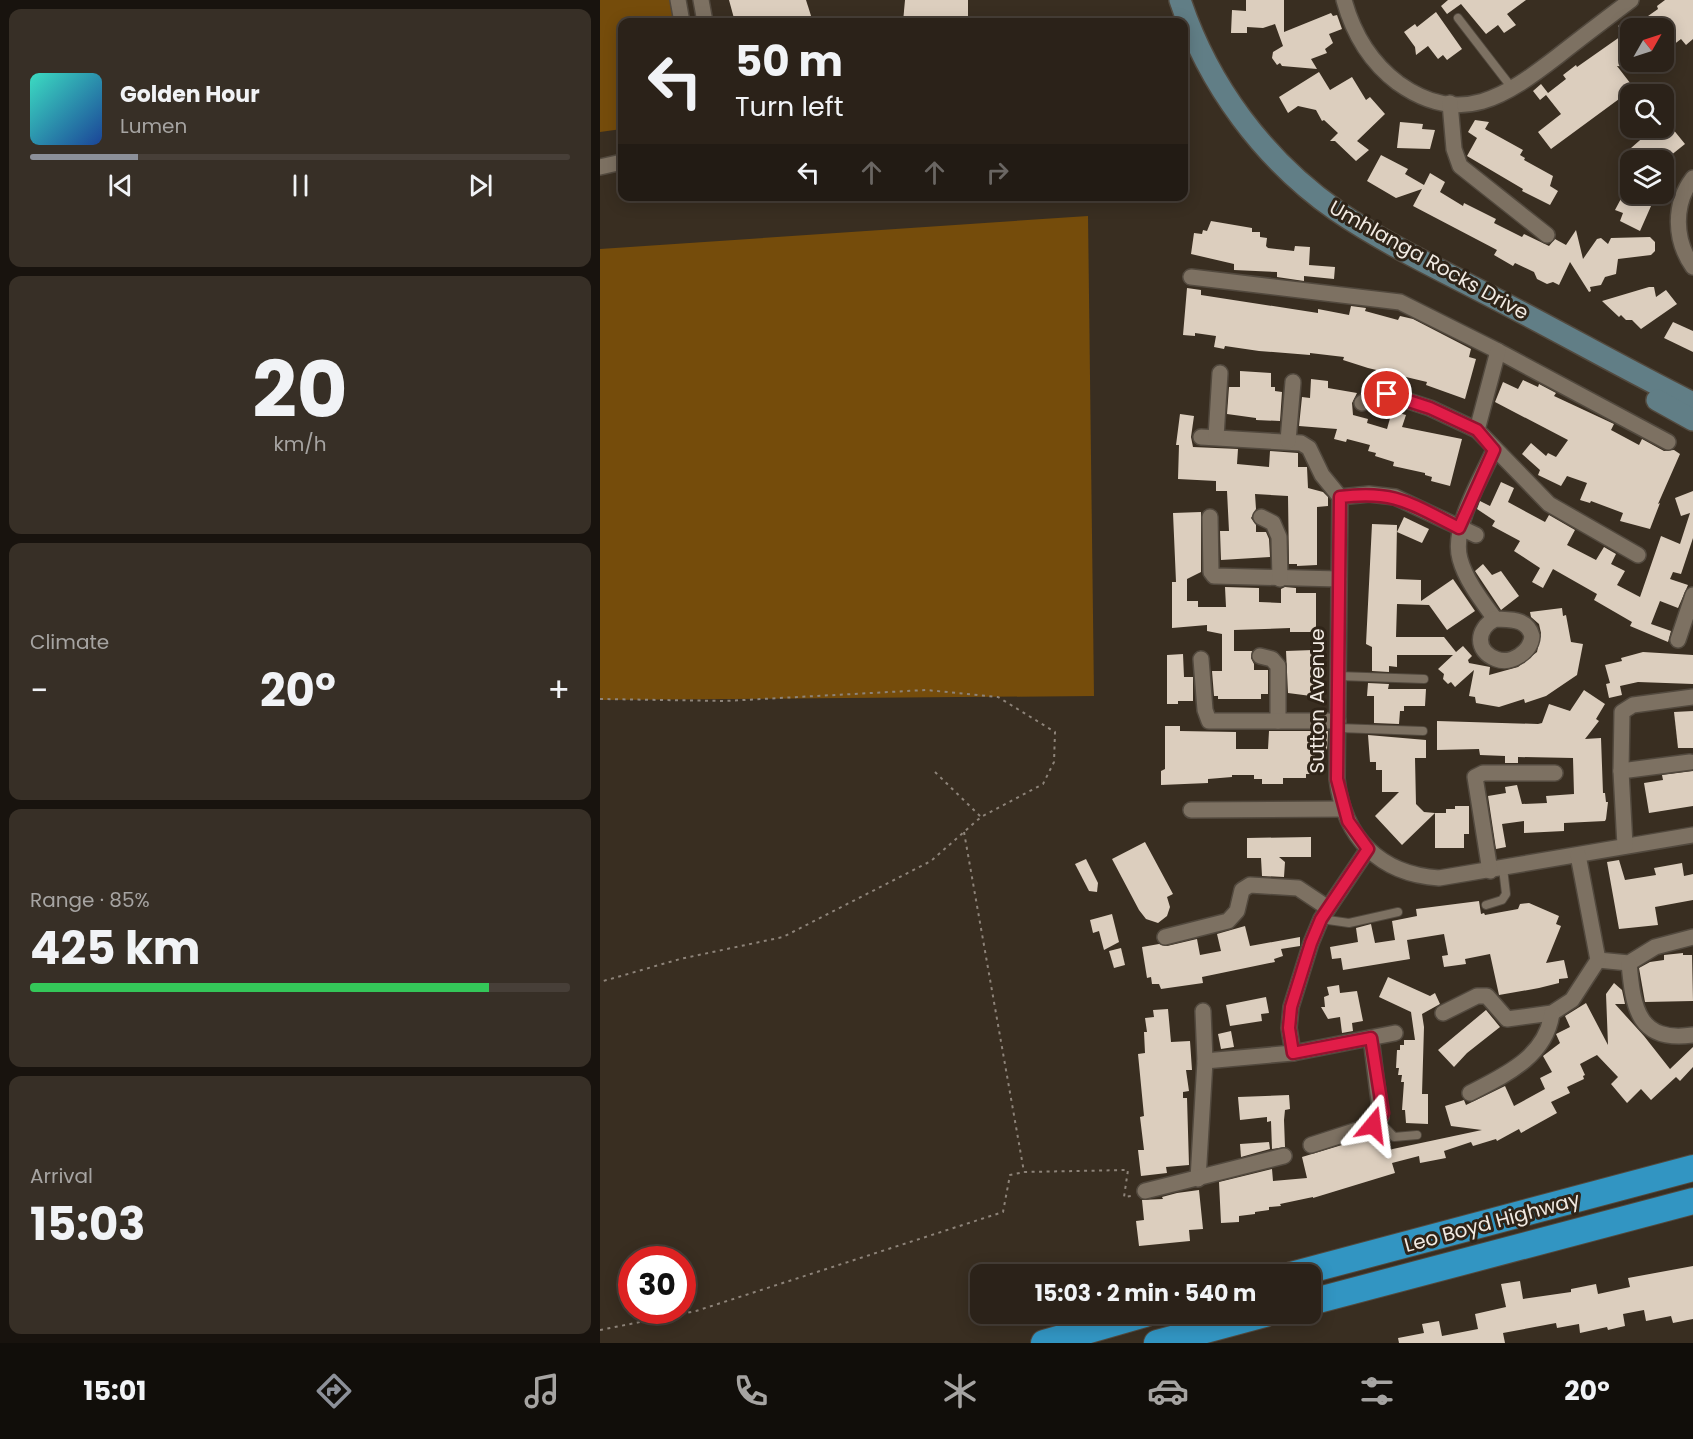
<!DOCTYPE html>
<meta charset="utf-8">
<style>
:root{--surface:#2b2219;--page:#372f26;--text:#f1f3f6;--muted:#a6a4a2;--line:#473f38;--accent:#8c9099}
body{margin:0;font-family:Poppins,sans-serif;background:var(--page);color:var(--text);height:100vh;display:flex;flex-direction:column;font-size:22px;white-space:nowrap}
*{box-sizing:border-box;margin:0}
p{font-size:20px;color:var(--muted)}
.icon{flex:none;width:33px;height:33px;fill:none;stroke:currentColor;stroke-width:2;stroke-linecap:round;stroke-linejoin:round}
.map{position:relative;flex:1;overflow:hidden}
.panel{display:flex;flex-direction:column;gap:9px;padding:9px;background:#18130e;width:600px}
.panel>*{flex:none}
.banner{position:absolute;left:18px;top:18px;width:570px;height:183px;border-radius:12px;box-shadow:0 3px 15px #0003,0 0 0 2px var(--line);background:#2b2219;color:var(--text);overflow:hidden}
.needle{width:39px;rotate:51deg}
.buttons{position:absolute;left:1020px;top:18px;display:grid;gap:12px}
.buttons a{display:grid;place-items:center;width:54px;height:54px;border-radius:12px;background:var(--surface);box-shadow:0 3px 15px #0003,0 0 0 2px var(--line);font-size:30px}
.speed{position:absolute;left:18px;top:1246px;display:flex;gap:12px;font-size:30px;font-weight:700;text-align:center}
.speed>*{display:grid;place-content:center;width:78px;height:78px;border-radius:50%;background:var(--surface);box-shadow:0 3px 15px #0003,0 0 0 2px var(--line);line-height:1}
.speed .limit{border:9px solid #d22;background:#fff;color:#111}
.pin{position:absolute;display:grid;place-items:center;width:51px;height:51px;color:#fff;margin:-26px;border:3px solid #fff;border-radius:50%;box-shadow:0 2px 6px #0007}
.me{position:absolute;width:66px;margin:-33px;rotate:16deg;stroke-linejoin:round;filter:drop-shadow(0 0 4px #0008)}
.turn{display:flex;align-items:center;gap:21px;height:126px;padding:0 18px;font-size:27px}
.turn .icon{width:78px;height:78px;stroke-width:2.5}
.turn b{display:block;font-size:42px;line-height:51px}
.lanes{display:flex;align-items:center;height:57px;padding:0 18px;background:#0003;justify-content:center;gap:30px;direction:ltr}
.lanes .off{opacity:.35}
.big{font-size:45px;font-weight:700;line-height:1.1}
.panel .tile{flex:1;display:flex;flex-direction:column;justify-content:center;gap:9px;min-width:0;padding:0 21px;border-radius:12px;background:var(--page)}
.panel .dial{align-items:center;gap:0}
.dial b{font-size:78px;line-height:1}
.song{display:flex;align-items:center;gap:18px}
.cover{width:72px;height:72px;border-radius:9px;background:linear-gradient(135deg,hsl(170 70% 55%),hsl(220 70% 35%))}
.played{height:6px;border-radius:3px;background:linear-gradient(90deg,var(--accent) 20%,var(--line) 20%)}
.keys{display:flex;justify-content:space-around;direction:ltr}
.heat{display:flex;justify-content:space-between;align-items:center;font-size:33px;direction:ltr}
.charge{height:9px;border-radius:4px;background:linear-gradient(90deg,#34c759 85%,var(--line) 0)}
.trip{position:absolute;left:370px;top:1264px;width:351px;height:60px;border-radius:12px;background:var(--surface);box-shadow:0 3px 15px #0003,0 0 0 2px var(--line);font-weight:700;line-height:60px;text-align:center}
.menu{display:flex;height:96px;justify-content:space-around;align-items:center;background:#110e0a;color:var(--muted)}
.menu .icon{width:42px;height:42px}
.menu .on{color:var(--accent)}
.menu b{font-size:27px;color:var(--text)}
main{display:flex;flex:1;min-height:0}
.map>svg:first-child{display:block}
</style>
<main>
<section class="panel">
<div class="tile">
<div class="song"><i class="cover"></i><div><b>Golden Hour</b><p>Lumen</p></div></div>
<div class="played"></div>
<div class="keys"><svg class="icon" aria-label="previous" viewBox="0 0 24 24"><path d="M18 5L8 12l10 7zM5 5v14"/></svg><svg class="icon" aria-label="pause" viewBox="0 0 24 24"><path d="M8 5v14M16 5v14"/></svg><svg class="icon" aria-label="next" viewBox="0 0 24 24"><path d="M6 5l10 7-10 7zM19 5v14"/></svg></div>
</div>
<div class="tile dial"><b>20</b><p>km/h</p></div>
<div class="tile"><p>Climate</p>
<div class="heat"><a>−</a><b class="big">20°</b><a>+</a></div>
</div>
<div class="tile"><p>Range · 85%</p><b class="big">425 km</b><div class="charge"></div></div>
<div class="tile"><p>Arrival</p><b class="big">15:03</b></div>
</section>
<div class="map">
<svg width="1093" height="1343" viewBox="0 0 1093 1343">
<rect width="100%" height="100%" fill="#392e21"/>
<g fill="#754c0b">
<polygon points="0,0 77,0 79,22 22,22 22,129 0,132"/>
<polygon points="488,216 494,696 0,700 0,249"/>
</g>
<g fill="#dccebe">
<polygon points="129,0 206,0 213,22 135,22"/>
<polygon points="305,0 368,0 368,22 303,22"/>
<polygon points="646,0 684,0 684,32 731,13 733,16 737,15 742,29 729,34 733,43 725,49 727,53 711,59 717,69 682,66 680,63 677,65 672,58 673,52 683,46 675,24 663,28 647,27 647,33 631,33 632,10 646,11"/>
<polygon points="848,0 926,0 907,14 916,25 904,33 898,25 886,34 861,4 847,14 841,6"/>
<polygon points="1065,0 1093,0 1093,39 1086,45 1081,39 1064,52 1064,28 1031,28 1058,9 1057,6"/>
<polygon points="836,12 862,49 847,60 843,55 838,59 828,46 816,55 815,47 804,32 815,24 817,27"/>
<polygon points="1026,20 1030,25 1030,67 1017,66 1034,88 951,149 938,132 961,114 946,95 940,100 933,91 941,84 948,93 966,79 963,75 976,65 977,67 1024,34 1018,26"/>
<polygon points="719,72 730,90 752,77 766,100 770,97 785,114 757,141 769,150 756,161 735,141 730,141 738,133 724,120 722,121 716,110 698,106 688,113 679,97"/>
<polygon points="875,120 889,122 885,129 923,150 920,155 925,158 924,160 953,176 950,186 958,191 950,205 922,191 923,189 867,156 877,138 868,132"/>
<polygon points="800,122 823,124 822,129 835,130 830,149 797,148"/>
<polygon points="1068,123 1085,144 1065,160 1028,160 1023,155 1047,134 1050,138"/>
<polygon points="781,155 808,169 805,174 824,185 830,173 845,182 840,192 863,206 864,203 896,219 894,223 922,237 924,234 949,246 955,239 966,245 976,230 983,259 997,239 1001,238 1008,244 1011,238 1050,237 1055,242 1055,251 1051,255 1018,259 1016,274 1005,277 1001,285 990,287 991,291 989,292 970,262 959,285 953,282 947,284 937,279 934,272 915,263 913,266 894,255 897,250 813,206 822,189 796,198 767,181"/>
<polygon points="1024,193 1046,194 1055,197 1040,231 1020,221 1023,213 1015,210"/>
<polygon points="611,221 652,228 652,232 660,232 660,237 667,238 666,246 668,248 694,251 695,246 710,247 709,265 735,267 734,279 704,276 704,281 677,277 677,272 634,270 634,264 591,254 594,233 602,234 603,230 607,231"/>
<polygon points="1049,287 1054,287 1056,297 1066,290 1077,304 1041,329 1032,320 1026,320 1021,315 1019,317 1002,301"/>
<polygon points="587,288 601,290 601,295 718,313 718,309 749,315 751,306 766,308 765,311 798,320 800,316 813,319 871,349 869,357 876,359 865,399 826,385 827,382 768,368 743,360 744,357 710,353 710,355 659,351 625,346 624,349 614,347 616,336 595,333 595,336 583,335"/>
<polygon points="1073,322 1093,331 1093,352 1064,338"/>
<polygon points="640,371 671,373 671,387 675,387 675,391 682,392 680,421 656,420 656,418 627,414 629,387 640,387"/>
<polygon points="711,379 728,381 728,388 757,393 752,403 753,415 768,419 767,423 787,429 792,411 806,415 802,427 862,439 850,486 831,481 832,477 825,475 825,473 793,466 794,462 775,456 776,453 768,451 770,445 747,439 746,442 734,439 737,429 699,426 702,397 710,398"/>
<polygon points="923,380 938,387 939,384 956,393 954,396 1014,424 1011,430 1039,445 1042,439 1064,451 1074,450 1080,454 1058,504 1060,503 1050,529 1020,521 1023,513 991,501 990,503 980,500 987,483 967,476 961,486 938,475 940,470 922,454 931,443 946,456 948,453 956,457 968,440 895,402 903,382 918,389"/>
<polygon points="580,414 594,416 591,437 593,447 638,449 637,464 669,467 670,451 698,453 698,467 707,467 708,488 723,492 728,497 728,506 717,507 717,565 697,566 697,564 689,564 688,496 655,494 656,509 651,518 656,525 656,532 666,532 669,539 670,557 621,560 620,531 629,531 627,491 616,491 616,481 578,479 579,445 576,445"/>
<polygon points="901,482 914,488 908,502 945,522 949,515 975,530 967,545 996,560 1004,547 1016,554 1011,564 1025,571 1017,585 1040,597 1061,536 1080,544 1090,513 1081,516 1075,498 1093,491 1093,538 1081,574 1073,572 1070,579 1088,585 1078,608 1060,601 1051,624 1071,631 1068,642 1030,626 1032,622 994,600 997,594 953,569 943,588 932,582 940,568 914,551 920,541 892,526 895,521 877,509 880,501 890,506"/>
<polygon points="601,512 601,572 587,579 587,601 598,601 598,607 626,607 625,587 659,588 659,602 681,603 681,589 685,587 696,588 696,593 716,593 716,632 690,632 690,628 634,630 634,651 652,651 651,658 654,664 654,670 668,670 668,694 661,694 661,699 618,699 618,696 614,696 612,671 622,671 622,634 607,631 607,625 572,628 572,582 576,582 573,513"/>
<polygon points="804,517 829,529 822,543 797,532"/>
<polygon points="772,524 797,525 796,579 821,580 821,601 853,579 875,611 847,630 829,605 797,604 796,637 844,637 856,652 863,646 872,656 868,660 869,663 890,667 889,675 918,667 937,652 941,633 939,624 931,617 930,612 962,608 963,616 966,615 971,642 983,644 977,675 946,696 925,703 924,699 899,707 876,703 875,697 869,696 874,670 855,687 851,682 848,684 843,679 844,674 838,669 853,655 797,655 797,667 789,666 789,672 772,671 772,647 766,644"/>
<polygon points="883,564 892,575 901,571 919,596 901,610 875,571"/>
<polygon points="713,650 712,678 722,678 722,692 711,692 711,696 688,693 686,651"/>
<polygon points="1043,652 1093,655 1093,684 1038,682 1020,686 1022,695 1009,698 1006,684 1010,683 1005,665 1022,661 1021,658"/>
<polygon points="583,654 584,677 593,677 593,701 578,701 578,704 567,704 567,655"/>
<polygon points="768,683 789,684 788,689 826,689 825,706 804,706 804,711 800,711 799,724 774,723 774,696 767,696"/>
<polygon points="984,690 1005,704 996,719 999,721 985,739 1001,738 1003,793 1005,793 1006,802 1008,802 1006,819 1005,821 964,823 964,831 924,833 924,821 902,824 906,847 896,849 888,796 906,793 905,787 917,785 922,804 947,803 946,796 974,794 973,758 918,757 918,763 905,763 905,756 880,755 879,749 837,750 837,721 938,724 942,723 949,704 970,711"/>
<polygon points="1093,711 1093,748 1078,748 1074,712"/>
<polygon points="565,726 580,726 580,731 636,732 636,749 668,749 669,731 728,731 727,750 715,750 714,774 706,774 706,778 683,778 683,784 662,784 662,779 654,779 654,775 632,775 632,777 608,779 608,783 561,785 561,771 565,769"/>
<polygon points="768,735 826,740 826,758 815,758 816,804 824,812 835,813 802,845 775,816 799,792 782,792 782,770 776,770 776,762 770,762"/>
<polygon points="1093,771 1093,806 1049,813 1044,783 1063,780 1062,775"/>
<polygon points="855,806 869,806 869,834 864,834 864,848 835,848 835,813 846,813 846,809 855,809"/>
<polygon points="711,837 711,857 679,857 685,862 684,877 662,876 661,858 647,858 647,838"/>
<polygon points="545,842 573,894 567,897 570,907 567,916 558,923 546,919 539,910 512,859"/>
<polygon points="486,859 498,883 497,892 489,891 475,864"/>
<polygon points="1019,860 1025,880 1056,875 1054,868 1082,863 1084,876 1093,874 1093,900 1055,907 1058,925 1019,929 1007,862"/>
<polygon points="879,901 881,914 884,913 885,915 918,909 920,904 929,903 959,916 956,924 961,926 946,963 964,960 968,978 959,979 959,983 939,988 899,995 890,954 865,959 866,964 844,967 842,956 848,955 844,934 807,940 810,959 743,970 741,958 732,959 730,947 758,942 756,928 771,924 775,943 795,940 792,921 817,916 816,909"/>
<polygon points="512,914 519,942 504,950 499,931 493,933 490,920"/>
<polygon points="645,926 650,946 700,937 700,946 681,949 683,956 674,959 675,962 602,977 603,983 561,989 559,984 552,984 551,977 547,978 542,947 559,944 567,946 597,939 600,955 621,951 617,934"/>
<polygon points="521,948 525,965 514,968 509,951"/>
<polygon points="1083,953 1083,955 1092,955 1093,1001 1045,1002 1039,968 1050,962 1064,960 1064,955"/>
<polygon points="788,977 830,996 835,993 840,1004 822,1014 824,1027 822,1094 828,1094 828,1124 806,1123 805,1110 802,1110 804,1082 801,1082 802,1075 798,1075 799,1068 796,1068 797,1050 800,1050 800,1045 804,1045 804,1040 815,1040 811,1012 779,997"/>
<polygon points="1014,983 1022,990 1025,1004 1015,1004 1044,1036 1070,1069 1093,1047 1093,1067 1080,1081 1076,1077 1051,1100 1041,1089 1027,1103 1011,1084 1018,1077 997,1055 980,1064 985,1075 983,1076 984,1079 967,1087 970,1093 951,1102 957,1113 921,1133 919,1129 897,1141 896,1139 873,1146 871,1142 844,1151 846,1158 820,1163 819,1156 792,1163 795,1173 713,1198 713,1197 680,1204 681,1206 669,1207 669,1210 655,1212 655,1214 639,1216 639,1222 621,1223 619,1182 672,1169 673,1181 707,1178 702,1157 782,1133 788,1150 882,1130 851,1126 845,1106 864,1100 866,1105 905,1086 914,1106 945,1089 940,1078 952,1072 943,1056 960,1043 956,1034 970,1027 965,1016 986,1003 1008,1045 1006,994"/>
<polygon points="739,985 740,993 757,991 763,1021 752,1023 753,1031 742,1033 740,1017 728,1019 721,1007 725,1007 724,997 729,995 727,987"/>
<polygon points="666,997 669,1013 661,1014 662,1021 630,1026 626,1005"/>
<polygon points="568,1009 571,1042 590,1041 592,1070 586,1070 589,1091 583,1092 583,1098 587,1098 589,1165 566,1167 567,1173 541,1176 538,1150 544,1150 540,1117 544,1116 538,1054 545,1053 544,1032 547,1032 545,1018 554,1017 553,1010"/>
<polygon points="886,1010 900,1027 867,1053 854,1067 838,1050"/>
<polygon points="631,1031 634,1047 621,1049 618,1034"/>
<polygon points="689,1095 690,1109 685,1110 684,1120 685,1147 672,1149 671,1121 667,1122 667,1117 640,1120 638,1097"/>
<polygon points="669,1142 670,1149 641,1157 640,1144"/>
<polygon points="599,1190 603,1229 589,1230 590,1241 539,1246 536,1221 544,1220 542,1200 563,1199 562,1197 577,1193"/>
<polygon points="1093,1266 1093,1319 1073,1323 1071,1316 1046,1321 1044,1310 1023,1314 1025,1326 1008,1330 1007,1327 980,1333 979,1324 957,1328 956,1323 903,1333 905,1343 799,1343 798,1338 824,1333 822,1324 839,1321 842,1336 878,1329 875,1314 906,1307 901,1284 920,1281 923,1299 971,1292 971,1289 996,1284 998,1294 1030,1287 1028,1278"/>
</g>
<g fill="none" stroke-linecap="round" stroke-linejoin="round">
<g stroke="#52493e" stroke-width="10">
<g id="service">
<polyline points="858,18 912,88"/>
<polyline points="738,676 824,679"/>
<polyline points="738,728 823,731"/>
<polyline points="886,905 902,900 906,894 903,868"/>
<polyline points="721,919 749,923 798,912"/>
<polyline points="779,1121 794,1137 817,1135"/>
</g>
</g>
<g stroke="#52493e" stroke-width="18">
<g id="minor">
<polyline points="78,0 82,22"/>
<polyline points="101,0 105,22"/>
<path d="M744,0C753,33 770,62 798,83C861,128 906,96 958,56C982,37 1006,19 1031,0"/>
<polyline points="850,103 854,149 860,166 947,235"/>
<polyline points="0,167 22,162"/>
<path d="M1093,178C1073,204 1074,240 1093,267"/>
<polyline points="591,277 800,302 898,351 1068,442"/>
<polyline points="762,403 776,394 787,394 830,408 877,430 949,504 1038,555"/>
<polyline points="877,430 898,351"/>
<polyline points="601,437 701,443 709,448 722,475 740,497"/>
<polyline points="616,437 620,373"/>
<polyline points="688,441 693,382"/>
<path d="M894,450C881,479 851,528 860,559C866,581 882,601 895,619"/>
<path d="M740,497L737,779C744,838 780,874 839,878L1093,835"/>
<polyline points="740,497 769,494 795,497 876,535"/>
<polyline points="610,517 611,572 614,576 739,579"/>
<polyline points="661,517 673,523 679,537 680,579"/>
<path d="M895,619C911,620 927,618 932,636C931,652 911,665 896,659C875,651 876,629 895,619Z"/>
<polyline points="1078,640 1093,595"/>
<polyline points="660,656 672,659 678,666 678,721"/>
<polyline points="601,659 605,710 609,721 738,721"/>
<polyline points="1021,771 1090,762"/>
<polyline points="591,810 743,809"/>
<polyline points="1025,846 1021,771 1022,712 1033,705 1093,697"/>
<polyline points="890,871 875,777 883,773 955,773"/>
<polyline points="565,937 628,921 637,911 642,890 650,885 698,888 728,908"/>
<polyline points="998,960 1029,963 1055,947 1093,937"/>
<path d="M1029,963C1033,1008 1038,1043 1093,1035"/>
<polyline points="843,1013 877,996 887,996 907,1019 952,1013 972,1000 998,960 978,855"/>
<polyline points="693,1053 689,1028 691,1007 711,943 721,919 768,849"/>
<polyline points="605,1061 693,1053 795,1033"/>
<path d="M870,1093C905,1075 946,1057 952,1013"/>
<polyline points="711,1145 773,1125 781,1117 771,1038"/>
<polyline points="598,1179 605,1061 603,1011"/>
<polyline points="545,1191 684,1156"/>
</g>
</g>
<g stroke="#52493e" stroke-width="24">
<g id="secondary">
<path d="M580,0C608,85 664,160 737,211C787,245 843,271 896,299C962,333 1027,370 1093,403"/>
<polyline points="1057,400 1093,420"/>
</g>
</g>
<g stroke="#52493e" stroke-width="28">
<g id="trunk">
<polyline points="691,1275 1093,1168"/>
<polyline points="711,1302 1093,1201"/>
<polyline points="444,1343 545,1314"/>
<polyline points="557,1343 665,1314"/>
</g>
</g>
<g stroke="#8d8379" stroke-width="2" stroke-dasharray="3 4.5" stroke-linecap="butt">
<polyline points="0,699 125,701 326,690 398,697 455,732 454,762 443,784 381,817 331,861 183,937 80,959 0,982"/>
<polyline points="335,772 381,817"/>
<polyline points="364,832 424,1172"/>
<polyline points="0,1330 96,1311 403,1212 410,1175 424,1172 528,1170 524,1197 531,1196"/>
</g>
<use href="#service" stroke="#7d7162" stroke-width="8"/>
<use href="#minor" stroke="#7d7162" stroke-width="15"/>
<use href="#secondary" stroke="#617e86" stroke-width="21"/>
<use href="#trunk" stroke="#3295c2" stroke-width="26"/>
</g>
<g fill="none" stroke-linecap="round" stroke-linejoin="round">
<g stroke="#92132f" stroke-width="15">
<path id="route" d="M773,1125L779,1121L783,1113L771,1038L693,1053L689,1028L691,1007L711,943L721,919L768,849L748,821L737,779L740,497C796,490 811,504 859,528L894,450L877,430L830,408L787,394"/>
</g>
<use href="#route" stroke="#e11d48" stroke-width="10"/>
</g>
<g text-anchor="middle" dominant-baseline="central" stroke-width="6" stroke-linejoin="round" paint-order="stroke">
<g font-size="20" fill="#f1eae2" stroke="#2f2418">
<text transform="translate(829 260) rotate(29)">Umhlanga Rocks Drive</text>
<text transform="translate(717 701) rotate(-90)">Sutton Avenue</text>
<text transform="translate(892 1222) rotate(-15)">Leo Boyd Highway</text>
</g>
</g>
</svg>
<div class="buttons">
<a><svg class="needle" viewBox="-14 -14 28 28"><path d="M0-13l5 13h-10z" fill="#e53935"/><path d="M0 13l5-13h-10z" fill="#a6a4a2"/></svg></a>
<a><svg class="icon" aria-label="search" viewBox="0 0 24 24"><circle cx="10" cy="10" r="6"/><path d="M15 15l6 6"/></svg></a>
<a><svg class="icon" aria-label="layers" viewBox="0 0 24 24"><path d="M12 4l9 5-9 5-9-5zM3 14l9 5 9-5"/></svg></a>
</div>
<div class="speed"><div class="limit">30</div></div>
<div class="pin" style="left:787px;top:394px;background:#d93025"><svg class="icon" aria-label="arrive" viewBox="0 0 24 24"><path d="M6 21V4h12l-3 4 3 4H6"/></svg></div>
<svg class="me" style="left:773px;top:1125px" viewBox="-20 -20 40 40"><path d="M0-17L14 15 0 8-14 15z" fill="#e11d48" stroke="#fff" stroke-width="4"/></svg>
<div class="trip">15:03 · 2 min · 540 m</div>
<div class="banner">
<div class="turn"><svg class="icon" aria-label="left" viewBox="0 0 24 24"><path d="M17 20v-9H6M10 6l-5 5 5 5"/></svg><div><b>50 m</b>Turn left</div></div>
<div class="lanes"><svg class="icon" aria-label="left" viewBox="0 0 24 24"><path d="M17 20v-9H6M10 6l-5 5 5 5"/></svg><svg class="icon off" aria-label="ahead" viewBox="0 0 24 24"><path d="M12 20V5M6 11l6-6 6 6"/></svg><svg class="icon off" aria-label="ahead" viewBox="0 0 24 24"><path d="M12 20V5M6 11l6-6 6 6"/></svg><svg class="icon off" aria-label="right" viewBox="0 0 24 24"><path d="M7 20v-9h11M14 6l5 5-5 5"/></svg></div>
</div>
</div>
</main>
<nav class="menu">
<b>15:01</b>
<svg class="icon on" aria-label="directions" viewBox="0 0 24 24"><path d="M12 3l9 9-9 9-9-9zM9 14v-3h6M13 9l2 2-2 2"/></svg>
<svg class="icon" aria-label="music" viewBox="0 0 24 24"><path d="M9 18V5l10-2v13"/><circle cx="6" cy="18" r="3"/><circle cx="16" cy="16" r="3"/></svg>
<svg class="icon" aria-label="phone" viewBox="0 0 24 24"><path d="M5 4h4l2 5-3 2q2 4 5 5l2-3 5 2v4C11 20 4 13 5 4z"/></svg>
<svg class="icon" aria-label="climate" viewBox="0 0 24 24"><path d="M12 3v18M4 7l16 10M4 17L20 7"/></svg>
<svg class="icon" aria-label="car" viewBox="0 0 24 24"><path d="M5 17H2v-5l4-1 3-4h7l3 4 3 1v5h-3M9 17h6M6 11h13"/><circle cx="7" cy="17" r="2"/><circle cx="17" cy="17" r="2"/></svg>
<svg class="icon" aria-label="filters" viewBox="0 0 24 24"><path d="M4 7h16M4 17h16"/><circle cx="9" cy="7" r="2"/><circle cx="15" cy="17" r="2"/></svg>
<b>20°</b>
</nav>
